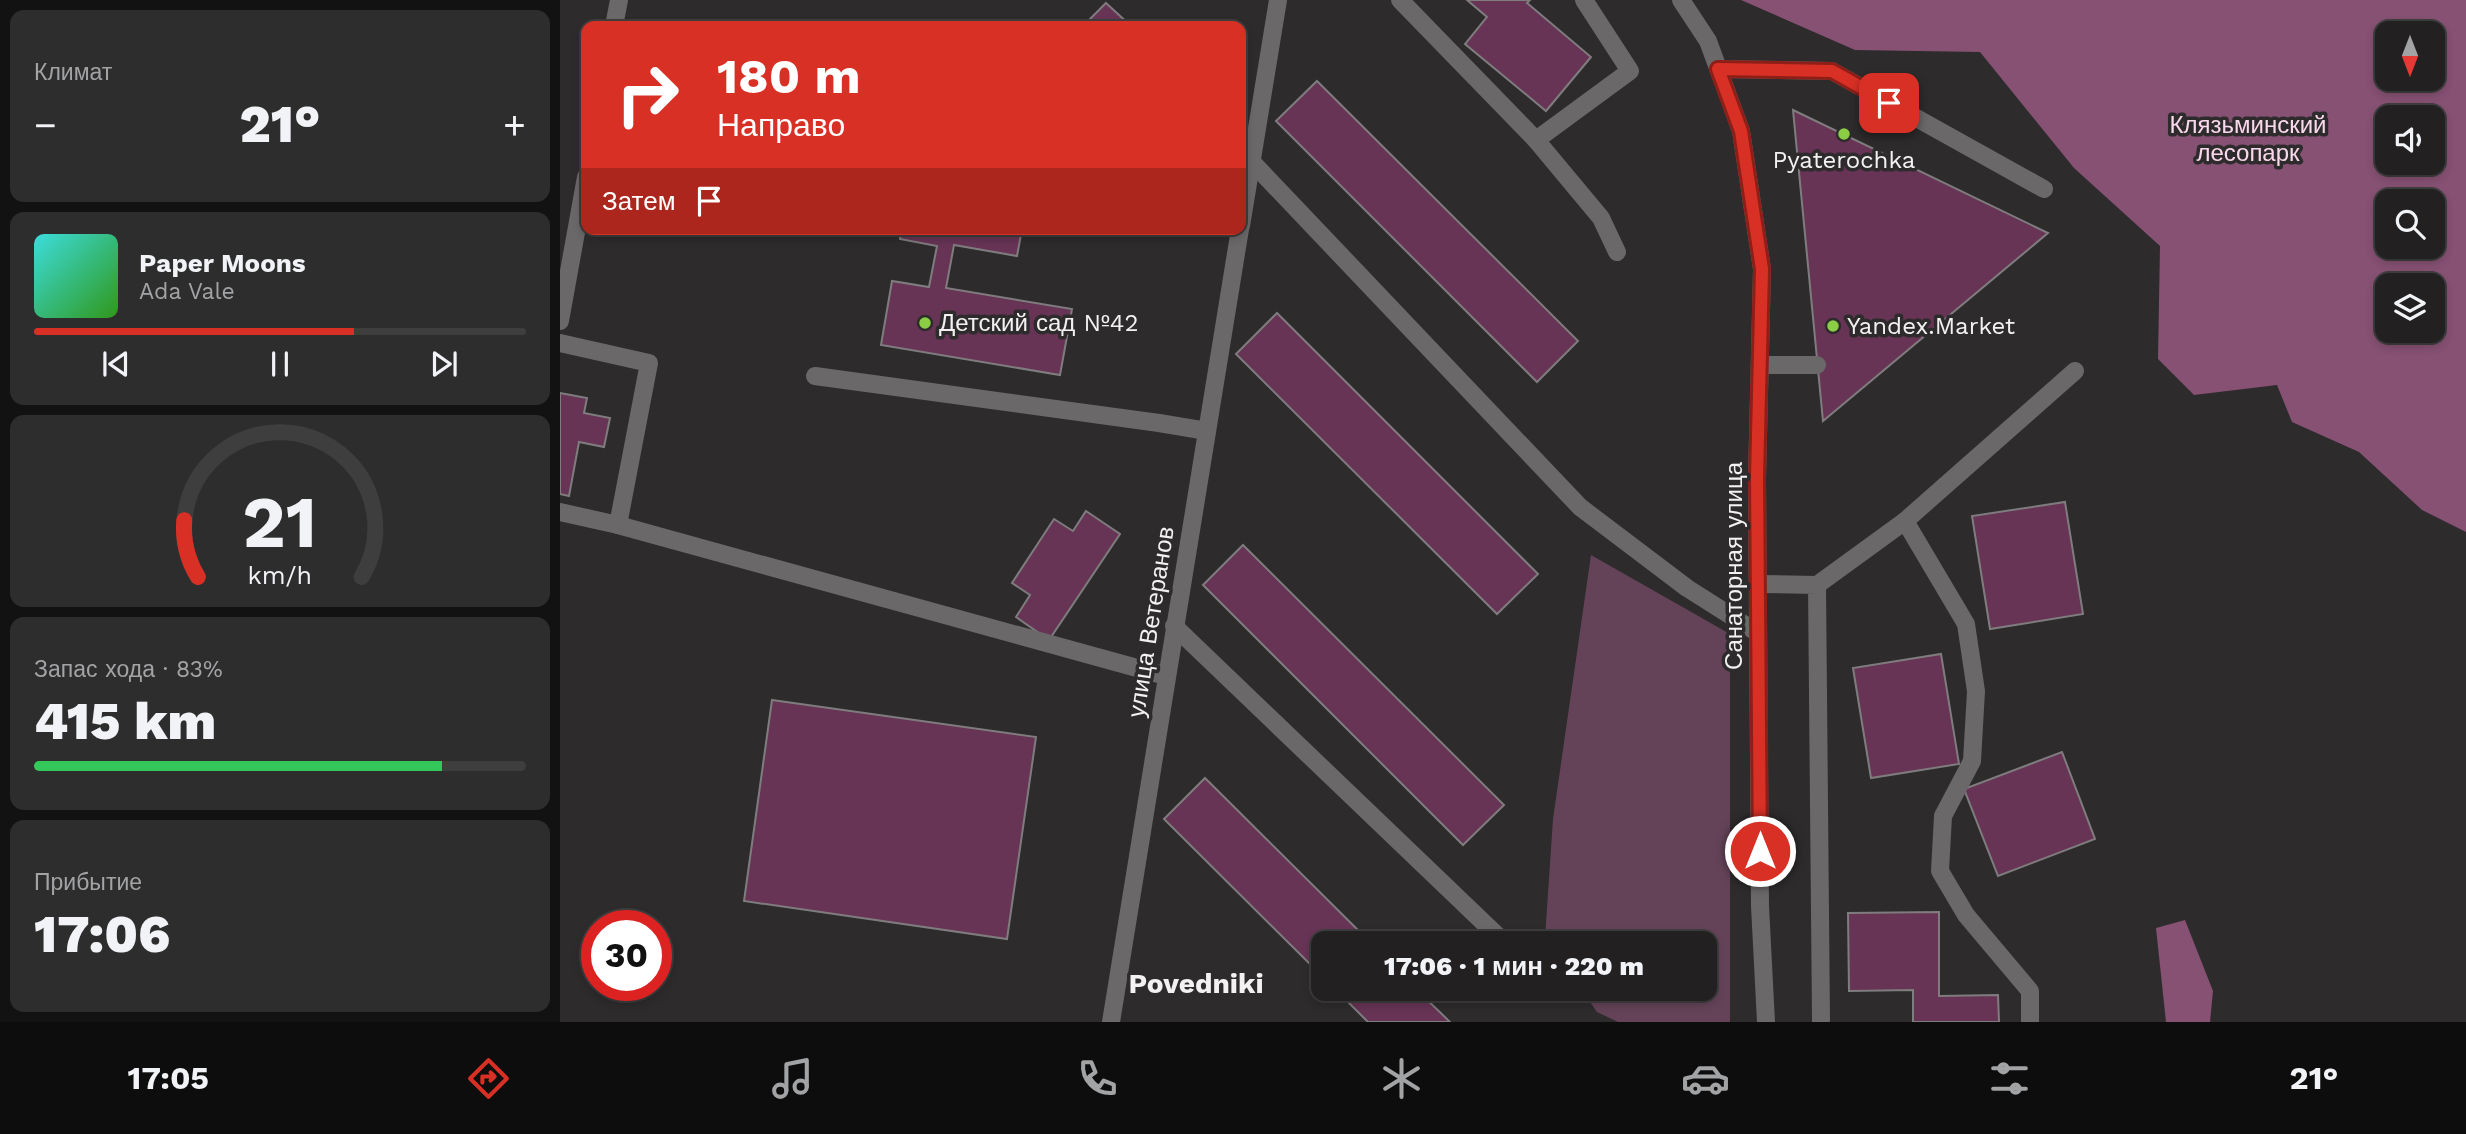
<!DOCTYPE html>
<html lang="ru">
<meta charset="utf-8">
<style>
:root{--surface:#222021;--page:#2e2d2e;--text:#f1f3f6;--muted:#a2a3a5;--line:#3f3e3f;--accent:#d93025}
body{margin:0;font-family:"Work Sans",sans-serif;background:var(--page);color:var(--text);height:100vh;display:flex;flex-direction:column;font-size:26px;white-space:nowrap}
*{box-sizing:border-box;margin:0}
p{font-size:23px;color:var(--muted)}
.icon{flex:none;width:38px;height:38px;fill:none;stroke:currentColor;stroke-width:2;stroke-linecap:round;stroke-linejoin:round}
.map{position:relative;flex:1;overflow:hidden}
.drawer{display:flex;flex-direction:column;gap:10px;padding:10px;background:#131212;width:560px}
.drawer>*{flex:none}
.top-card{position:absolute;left:21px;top:21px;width:665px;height:214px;border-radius:14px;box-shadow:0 4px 10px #0003,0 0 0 2px var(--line);background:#d93025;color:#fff;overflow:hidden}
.needle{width:46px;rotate:180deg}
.controls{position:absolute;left:1815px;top:21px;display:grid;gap:14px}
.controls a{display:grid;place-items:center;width:70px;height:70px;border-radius:14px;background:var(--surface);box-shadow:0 4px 10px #0003,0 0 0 2px var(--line);font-size:35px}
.speed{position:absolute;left:21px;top:910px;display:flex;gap:14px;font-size:35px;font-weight:700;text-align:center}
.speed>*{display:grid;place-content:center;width:91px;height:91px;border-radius:50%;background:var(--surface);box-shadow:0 4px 10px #0003,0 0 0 2px var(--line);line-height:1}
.speed .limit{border:10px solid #d22;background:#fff;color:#111}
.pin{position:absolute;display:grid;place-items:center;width:60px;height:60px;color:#fff;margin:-30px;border-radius:14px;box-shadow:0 4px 10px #0006}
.me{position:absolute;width:77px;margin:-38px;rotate:0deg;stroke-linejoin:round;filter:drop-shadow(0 0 5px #0008)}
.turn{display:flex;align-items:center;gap:24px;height:147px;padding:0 21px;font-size:32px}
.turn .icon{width:91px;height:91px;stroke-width:2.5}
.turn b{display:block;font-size:49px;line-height:60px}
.then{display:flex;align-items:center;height:66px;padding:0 21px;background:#0003;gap:14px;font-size:26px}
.big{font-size:52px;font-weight:800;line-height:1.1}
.drawer .card{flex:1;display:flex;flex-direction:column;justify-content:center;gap:10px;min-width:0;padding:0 24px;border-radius:14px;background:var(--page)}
.drawer .dial{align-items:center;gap:0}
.dial svg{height:182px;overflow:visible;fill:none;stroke:var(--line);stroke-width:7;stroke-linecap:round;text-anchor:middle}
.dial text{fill:var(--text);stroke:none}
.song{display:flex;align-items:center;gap:21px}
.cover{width:84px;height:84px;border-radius:10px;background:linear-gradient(135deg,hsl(180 70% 55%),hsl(110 70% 35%))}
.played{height:7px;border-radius:4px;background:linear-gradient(90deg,var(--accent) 65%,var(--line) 65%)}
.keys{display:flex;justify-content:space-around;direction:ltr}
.heat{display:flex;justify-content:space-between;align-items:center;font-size:38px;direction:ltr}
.charge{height:10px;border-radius:5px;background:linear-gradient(90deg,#34c759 83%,var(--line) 0)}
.trip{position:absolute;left:751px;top:931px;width:406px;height:70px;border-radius:14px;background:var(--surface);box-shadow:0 4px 10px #0003,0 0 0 2px var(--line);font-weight:800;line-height:70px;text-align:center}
.tab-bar{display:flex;height:112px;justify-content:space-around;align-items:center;background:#0e0d0d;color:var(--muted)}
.tab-bar .icon{width:49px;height:49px}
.tab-bar .active{color:var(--accent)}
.tab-bar b{font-size:32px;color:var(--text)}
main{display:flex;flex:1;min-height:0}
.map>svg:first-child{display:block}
</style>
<main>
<section class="drawer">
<div class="card"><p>Климат</p>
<div class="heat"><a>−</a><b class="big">21°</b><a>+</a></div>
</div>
<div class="card">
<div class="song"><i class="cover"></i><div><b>Paper Moons</b><p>Ada Vale</p></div></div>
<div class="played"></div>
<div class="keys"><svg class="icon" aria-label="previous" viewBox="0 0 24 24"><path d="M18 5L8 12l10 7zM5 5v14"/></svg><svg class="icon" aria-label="pause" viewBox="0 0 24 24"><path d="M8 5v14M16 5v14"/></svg><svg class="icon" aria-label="next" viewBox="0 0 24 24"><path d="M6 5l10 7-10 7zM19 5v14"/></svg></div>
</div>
<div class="card dial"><svg viewBox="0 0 100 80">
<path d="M14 69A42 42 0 1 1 86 69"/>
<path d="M14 69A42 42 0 0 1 8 44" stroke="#d93025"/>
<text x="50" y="56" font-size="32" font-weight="700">21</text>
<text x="50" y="72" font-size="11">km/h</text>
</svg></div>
<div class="card"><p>Запас хода · 83%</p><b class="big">415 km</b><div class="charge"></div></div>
<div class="card"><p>Прибытие</p><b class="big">17:06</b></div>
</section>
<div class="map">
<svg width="1906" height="1022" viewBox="0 0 1906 1022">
<rect width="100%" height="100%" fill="#2d2b2c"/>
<polygon fill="#644358" points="1031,555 1170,634 1170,1022 1058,1022 1037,1012 1021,989 1144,989 1144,943 988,943 985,938 993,819"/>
<g fill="#865173" fill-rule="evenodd">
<path d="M1181,0H1906V532L1862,510L1799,452L1732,422L1717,385L1634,395L1598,359L1600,246L1514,168L1420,52L1295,50ZM1827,33H1872V79H1827ZM1827,117H1872V163H1827ZM1827,201H1872V247H1827ZM1827,285H1872V331H1827Z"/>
<polygon points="1625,920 1653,991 1650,1022 1606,1022 1596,928"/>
</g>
<g fill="#673455" stroke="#7f7c7e" stroke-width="2">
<polygon points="907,0 970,0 967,3 1031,57 986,111 905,44 927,17"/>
<polygon points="546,3 571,26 523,26"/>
<polygon points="757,81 1018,341 977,382 716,121"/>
<polygon points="1233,110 1488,233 1263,421"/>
<polygon points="342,229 462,229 457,256 394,245 386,288 512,309 500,375 321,345 332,281 369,287 377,246 340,239"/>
<polygon points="717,313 978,574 937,614 676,354"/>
<polygon points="0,393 27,398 24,413 50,418 44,447 19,442 9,496 0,494"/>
<polygon points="1505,502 1523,614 1430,629 1412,516"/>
<polygon points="526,511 560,534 489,640 456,617 470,595 452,583 494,519 513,531"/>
<polygon points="683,545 944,805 903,845 643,585"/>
<polygon points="1381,654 1399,764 1311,778 1293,668"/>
<polygon points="212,700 476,737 447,939 184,901"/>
<polygon points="1502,752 1535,839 1438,876 1404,789"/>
<polygon points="645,778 811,943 763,943 763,977 604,819"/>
<polygon points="1379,912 1379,996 1438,995 1439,1022 1353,1022 1353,990 1289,991 1288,913"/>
<polygon points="775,989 856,989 890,1022 808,1022"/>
</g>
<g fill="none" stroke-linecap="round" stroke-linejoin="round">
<g stroke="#6a6869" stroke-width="18">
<polyline points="840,0 976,140 1070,71 1024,0"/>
<polyline points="54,26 59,0"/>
<polyline points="1158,69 1272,71 1484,189"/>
<polyline points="976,140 1041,218 1057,252"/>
<polyline points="691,161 1020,507 1127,588 1198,633"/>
<polyline points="0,321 26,177"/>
<polyline points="0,343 89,363 58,525 606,676"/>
<polyline points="1200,365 1257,365"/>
<polyline points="255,376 599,423 647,431"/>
<polyline points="0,512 58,525"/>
<polyline points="1345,521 1515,371"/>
<polyline points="1198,584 1257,585 1261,1022"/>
<polyline points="1257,585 1345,521 1406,624 1416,691 1412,761 1383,816 1380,871 1406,915 1470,991 1470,1022"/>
<polyline points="614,626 945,943"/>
</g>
<g stroke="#6a6869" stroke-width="18">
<polyline points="1121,0 1148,41 1181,131 1202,269 1197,478 1200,906 1206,1022"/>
<polyline points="681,226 718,0"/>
<polyline points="551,1022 680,229"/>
</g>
</g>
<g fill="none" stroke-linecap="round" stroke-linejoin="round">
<g stroke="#8d1f18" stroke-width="18">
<polyline id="route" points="1200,851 1197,478 1202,269 1181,131 1158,69 1272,71 1329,103"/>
</g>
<use href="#route" stroke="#d93025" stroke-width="12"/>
</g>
<g fill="#8bce46" stroke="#2d2b2c" stroke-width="2.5">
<circle cx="1284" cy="134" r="7"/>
<circle cx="365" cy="323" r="7"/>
<circle cx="1273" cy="326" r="7"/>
</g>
<g text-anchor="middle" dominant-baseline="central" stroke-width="7" stroke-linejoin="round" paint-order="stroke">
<g font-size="24" fill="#fad8ec" stroke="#2d2b2c">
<text x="1688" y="125">Клязьминский<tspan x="1688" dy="28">лесопарк</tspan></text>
</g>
<g font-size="24" fill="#f3f1f2" stroke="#2d2b2c" text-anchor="start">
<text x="1284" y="160" text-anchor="middle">Pyaterochka</text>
<text x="379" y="323">Детский сад №42</text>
<text x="1287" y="326">Yandex.Market</text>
</g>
<g font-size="24" fill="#f3f1f2" stroke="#2d2b2c">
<text transform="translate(1174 566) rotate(-90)">Санаторная улица</text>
<text transform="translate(591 622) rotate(-81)">улица Ветеранов</text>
</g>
<g font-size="28" font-weight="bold" fill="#f3f1f2" stroke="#2d2b2c">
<text x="636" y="983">Povedniki</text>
</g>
</g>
</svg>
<div class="controls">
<a><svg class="needle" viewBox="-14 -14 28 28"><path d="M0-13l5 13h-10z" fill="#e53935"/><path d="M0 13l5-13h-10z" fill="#a2a3a5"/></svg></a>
<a><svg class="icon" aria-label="sound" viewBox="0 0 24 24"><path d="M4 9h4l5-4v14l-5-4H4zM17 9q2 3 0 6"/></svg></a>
<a><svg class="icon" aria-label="search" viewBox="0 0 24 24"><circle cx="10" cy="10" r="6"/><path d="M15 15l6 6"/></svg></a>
<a><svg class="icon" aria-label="layers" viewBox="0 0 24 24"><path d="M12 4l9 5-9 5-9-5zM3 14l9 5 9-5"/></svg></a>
</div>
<div class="speed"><div class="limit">30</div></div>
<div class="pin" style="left:1329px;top:103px;background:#d93025"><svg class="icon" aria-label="arrive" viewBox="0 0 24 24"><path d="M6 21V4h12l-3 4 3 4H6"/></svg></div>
<svg class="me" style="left:1200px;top:851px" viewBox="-20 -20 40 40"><circle r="17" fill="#d93025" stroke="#fff" stroke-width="3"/><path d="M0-11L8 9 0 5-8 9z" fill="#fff"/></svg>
<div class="trip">17:06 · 1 мин · 220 m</div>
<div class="top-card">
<div class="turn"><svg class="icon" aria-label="right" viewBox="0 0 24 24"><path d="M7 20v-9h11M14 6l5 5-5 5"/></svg><div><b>180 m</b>Направо</div></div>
<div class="then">Затем<svg class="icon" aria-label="arrive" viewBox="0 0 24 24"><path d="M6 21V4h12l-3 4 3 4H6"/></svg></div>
</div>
</div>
</main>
<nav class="tab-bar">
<b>17:05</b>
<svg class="icon active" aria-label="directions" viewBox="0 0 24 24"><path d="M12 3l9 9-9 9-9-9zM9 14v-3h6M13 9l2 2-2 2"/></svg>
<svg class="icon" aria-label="music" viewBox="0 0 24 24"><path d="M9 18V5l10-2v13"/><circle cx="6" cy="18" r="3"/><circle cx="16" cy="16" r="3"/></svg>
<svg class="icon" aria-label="phone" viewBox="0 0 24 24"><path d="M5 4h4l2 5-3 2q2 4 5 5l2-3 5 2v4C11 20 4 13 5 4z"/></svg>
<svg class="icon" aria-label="climate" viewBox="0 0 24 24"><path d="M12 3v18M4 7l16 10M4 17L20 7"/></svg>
<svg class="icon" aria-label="car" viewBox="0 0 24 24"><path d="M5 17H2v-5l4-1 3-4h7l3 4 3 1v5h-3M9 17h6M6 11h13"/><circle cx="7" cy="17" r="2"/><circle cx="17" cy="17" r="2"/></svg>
<svg class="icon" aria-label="filters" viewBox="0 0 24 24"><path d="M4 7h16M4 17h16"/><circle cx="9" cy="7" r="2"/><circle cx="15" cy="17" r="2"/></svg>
<b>21°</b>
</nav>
